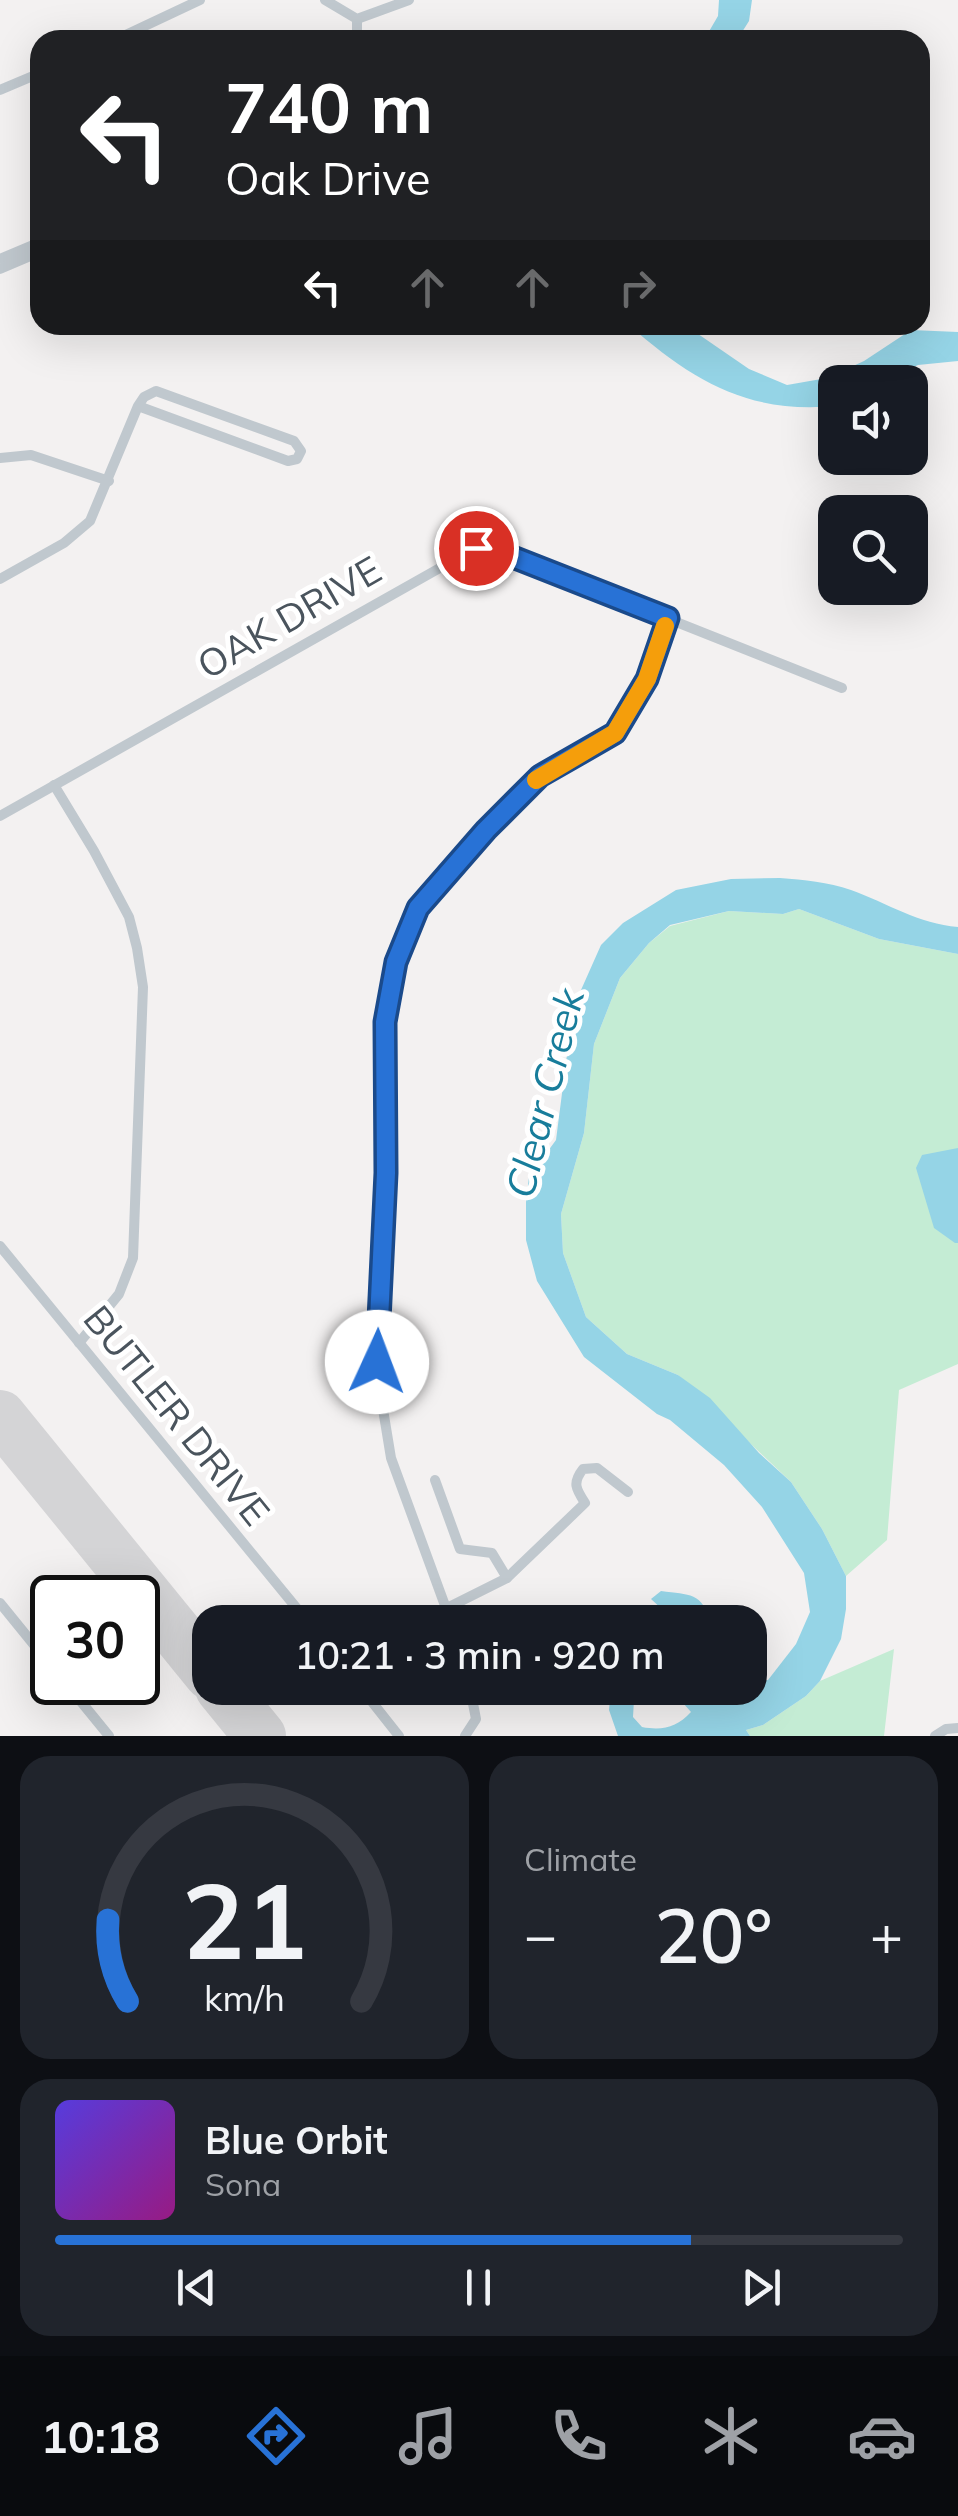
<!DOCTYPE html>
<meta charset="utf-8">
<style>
:root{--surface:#171b24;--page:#20242c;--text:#f1f3f6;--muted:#9ea1a6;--line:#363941;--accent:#2872d6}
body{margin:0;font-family:Mulish,sans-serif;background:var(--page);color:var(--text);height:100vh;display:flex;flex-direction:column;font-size:38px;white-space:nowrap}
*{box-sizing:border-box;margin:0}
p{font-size:32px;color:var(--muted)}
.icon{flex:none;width:55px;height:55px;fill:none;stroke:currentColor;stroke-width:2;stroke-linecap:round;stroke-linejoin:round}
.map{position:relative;height:1736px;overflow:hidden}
.panel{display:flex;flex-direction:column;gap:20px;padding:20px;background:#0d0f14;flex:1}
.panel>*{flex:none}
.hud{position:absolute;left:30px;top:30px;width:900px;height:305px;border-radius:30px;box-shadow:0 10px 40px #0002;background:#202124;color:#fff;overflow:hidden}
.controls{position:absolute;left:818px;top:365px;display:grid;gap:20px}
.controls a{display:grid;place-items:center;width:110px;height:110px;border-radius:20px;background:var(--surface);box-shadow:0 10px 40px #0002;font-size:50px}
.speed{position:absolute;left:30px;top:1575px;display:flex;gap:20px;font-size:50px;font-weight:700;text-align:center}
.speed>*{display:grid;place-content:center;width:130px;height:130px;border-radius:50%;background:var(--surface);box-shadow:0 10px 40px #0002;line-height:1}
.speed .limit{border:5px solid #111;border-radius:15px;background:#fff;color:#111}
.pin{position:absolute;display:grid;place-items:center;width:85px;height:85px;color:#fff;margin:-42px;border:5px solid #fff;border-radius:50%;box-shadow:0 2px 10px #0007}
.me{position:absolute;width:110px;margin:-55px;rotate:2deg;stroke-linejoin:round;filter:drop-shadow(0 0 8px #0008)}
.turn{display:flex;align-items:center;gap:35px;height:210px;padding:0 30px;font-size:45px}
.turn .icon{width:130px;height:130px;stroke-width:2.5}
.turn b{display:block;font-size:70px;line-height:85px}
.lanes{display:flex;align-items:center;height:95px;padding:0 30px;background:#0003;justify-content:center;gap:50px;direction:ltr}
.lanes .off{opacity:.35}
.big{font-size:75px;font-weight:600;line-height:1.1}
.panel .tile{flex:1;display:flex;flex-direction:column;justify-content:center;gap:15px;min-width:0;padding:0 35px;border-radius:30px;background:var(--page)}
.panel .dial{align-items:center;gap:0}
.dial svg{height:260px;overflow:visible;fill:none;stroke:var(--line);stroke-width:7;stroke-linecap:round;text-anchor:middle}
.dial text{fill:var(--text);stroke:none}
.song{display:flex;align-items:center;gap:30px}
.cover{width:120px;height:120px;border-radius:15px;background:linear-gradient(135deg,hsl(250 70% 55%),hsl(310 70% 35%))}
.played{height:10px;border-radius:5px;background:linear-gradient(90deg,var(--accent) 75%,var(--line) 75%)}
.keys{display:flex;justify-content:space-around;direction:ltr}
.heat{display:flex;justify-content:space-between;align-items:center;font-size:55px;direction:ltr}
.panel .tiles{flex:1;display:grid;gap:20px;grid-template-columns:1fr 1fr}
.tile:last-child{grid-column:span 2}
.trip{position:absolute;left:192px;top:1605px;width:575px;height:100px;border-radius:30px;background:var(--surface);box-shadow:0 10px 40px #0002;font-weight:600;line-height:100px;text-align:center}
.dock{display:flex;height:160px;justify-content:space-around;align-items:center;background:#090b0e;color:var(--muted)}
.dock .icon{width:70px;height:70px}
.dock .selected{color:var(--accent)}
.dock b{font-size:45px;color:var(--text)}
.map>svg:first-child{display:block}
</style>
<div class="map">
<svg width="958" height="1736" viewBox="0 0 958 1736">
<rect width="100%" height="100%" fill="#f3f1f1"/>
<g fill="#c4ecd4">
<polygon points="799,909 879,939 958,954 958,1364 899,1390 887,1540 846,1576 822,1529 791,1482 678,1375 627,1354 586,1317 563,1253 561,1214 584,1133 594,1044 620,978 649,943 670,926 729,911 783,914"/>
<polygon points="894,1649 884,1736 750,1736 746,1730 763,1725 806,1696 820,1681"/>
</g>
<g fill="#95d4e6">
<polygon points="719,0 752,0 749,21 737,40 704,40 718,16"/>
<path d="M629,325H685L749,369L787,385L827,378L864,361L911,330L958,332V361L918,365L881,382H835V406C748,414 693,381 629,325Z"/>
<path d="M780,878C804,880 828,882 851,890C887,903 919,924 958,927V954L879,939L799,909L783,914L729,911L670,925L649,943L620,978L594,1044L584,1133L561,1214L563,1253L586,1317L627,1354L678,1375L710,1398L759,1453L791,1482L822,1529L846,1576V1609L841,1639L820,1681L806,1696L763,1725L746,1730L750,1736H618L609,1710L611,1688H647L634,1700L633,1717L642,1727C663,1731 677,1727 691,1712L675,1694L663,1688H750V1682L768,1680L796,1644L810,1612L804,1573L762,1507L724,1465L670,1420L657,1414L584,1357L537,1281L526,1240V1202L529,1177L556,1140L573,1008L601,945L623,923L676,890L731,879Z"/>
<polygon points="958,1148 958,1243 955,1243 934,1228 916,1168 922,1155"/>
<path d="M661,1591C690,1595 702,1592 710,1622H668L664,1611L651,1599Z"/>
</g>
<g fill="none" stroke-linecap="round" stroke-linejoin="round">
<g stroke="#d4d4d6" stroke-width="52">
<polyline points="0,1416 210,1674"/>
<polyline points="221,1688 260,1736"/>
</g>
<g stroke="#c0c8ce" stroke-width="10">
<polyline points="325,0 357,19 409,0"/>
<polyline points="357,19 357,40"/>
<polyline points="115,40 200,0"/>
<polyline points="0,90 40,73"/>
<polyline points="0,259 40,242"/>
<polyline points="0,269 40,252"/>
<polyline points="0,458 31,455 109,481"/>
<polyline points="0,579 64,543 90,521 138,406 144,397 156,391 294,441 301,451 297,459 288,461 138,406"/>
<polyline points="54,785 94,851 129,917 137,948 143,987 133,1258 119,1294 79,1343"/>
<polyline points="0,816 477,547 490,548 842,688"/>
<polyline points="0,1246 308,1622"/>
<polyline points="435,1480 460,1549 492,1553 507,1578"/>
<polyline points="0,1603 52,1667"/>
<path d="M445,1609L507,1578L585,1503C576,1489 572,1483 583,1469L597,1468L628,1492"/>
<polyline points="451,1622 391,1458 379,1385 376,1354 385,1173 385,1023 396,962 418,908 486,830 540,776 615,733 647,679 667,618"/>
<polyline points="65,1682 109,1736"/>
<polyline points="361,1688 399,1736"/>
<polyline points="465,1736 476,1719 470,1688"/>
<polyline points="935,1736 946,1729 958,1728"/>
</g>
</g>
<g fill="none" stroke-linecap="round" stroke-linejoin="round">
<g stroke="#1a4a8b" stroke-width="25">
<polyline id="route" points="377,1362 386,1173 385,1022 396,962 418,908 486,830 540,776 615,733 647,679 668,618 490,548 476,548"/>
</g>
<use href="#route" stroke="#2872d6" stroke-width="18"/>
<polyline stroke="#f59e0b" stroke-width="18" points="536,780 615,733 647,679 665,626"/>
</g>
<g text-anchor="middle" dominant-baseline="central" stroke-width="10" stroke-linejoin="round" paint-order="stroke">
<g font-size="38" fill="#4a545d" stroke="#fff">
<text transform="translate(289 617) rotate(-30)">OAK DRIVE</text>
<text transform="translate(177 1415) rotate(51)">BUTLER DRIVE</text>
</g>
<g font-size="40" font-style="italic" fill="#187d9b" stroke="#fff">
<text transform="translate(544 1093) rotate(-76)">Clear Creek</text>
</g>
</g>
</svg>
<div class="controls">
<a><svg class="icon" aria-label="sound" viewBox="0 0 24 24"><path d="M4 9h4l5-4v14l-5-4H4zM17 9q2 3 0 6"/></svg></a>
<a><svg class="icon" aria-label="search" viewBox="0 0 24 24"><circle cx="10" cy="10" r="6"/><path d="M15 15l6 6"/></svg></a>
</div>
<div class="speed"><div class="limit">30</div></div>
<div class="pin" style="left:476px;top:548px;background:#d93025"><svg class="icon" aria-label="arrive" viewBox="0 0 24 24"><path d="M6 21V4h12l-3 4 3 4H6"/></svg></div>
<svg class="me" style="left:377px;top:1362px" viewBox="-20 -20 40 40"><circle r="19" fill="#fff"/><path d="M0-13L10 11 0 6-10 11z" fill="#2872d6"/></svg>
<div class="trip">10:21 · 3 min · 920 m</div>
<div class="hud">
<div class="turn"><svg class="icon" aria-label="left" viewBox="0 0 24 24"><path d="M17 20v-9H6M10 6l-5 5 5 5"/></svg><div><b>740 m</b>Oak Drive</div></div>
<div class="lanes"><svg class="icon" aria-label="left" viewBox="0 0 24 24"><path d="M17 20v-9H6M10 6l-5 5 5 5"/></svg><svg class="icon off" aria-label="ahead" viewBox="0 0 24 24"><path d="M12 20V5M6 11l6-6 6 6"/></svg><svg class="icon off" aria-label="ahead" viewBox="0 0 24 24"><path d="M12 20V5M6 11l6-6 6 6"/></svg><svg class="icon off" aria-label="right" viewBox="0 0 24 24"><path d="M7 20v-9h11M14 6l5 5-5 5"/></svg></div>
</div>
</div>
<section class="panel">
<div class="tiles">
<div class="tile dial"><svg viewBox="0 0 100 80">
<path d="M14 69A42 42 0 1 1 86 69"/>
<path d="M14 69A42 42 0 0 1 8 44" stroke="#2872d6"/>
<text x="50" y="56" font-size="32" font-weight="700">21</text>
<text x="50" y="72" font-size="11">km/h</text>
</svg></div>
<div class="tile"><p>Climate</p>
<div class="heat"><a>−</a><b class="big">20°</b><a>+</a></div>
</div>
<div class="tile">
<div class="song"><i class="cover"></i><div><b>Blue Orbit</b><p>Sona</p></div></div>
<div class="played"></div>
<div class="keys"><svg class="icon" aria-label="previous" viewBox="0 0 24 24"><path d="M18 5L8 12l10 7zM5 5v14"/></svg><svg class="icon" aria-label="pause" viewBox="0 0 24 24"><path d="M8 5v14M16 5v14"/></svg><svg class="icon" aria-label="next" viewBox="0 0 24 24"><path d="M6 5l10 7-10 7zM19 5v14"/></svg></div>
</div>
</div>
</section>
<nav class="dock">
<b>10:18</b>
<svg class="icon selected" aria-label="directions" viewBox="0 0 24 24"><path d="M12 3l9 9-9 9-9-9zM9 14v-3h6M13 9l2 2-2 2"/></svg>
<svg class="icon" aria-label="music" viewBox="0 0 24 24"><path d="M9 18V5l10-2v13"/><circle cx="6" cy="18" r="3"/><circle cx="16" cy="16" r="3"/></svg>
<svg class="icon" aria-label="phone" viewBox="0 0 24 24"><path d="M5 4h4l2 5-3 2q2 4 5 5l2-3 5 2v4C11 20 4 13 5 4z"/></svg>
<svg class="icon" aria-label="climate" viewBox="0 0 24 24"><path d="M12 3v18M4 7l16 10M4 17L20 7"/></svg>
<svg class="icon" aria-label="car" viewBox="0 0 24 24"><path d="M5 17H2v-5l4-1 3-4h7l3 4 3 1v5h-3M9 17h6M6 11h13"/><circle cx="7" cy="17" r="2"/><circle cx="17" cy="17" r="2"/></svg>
</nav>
